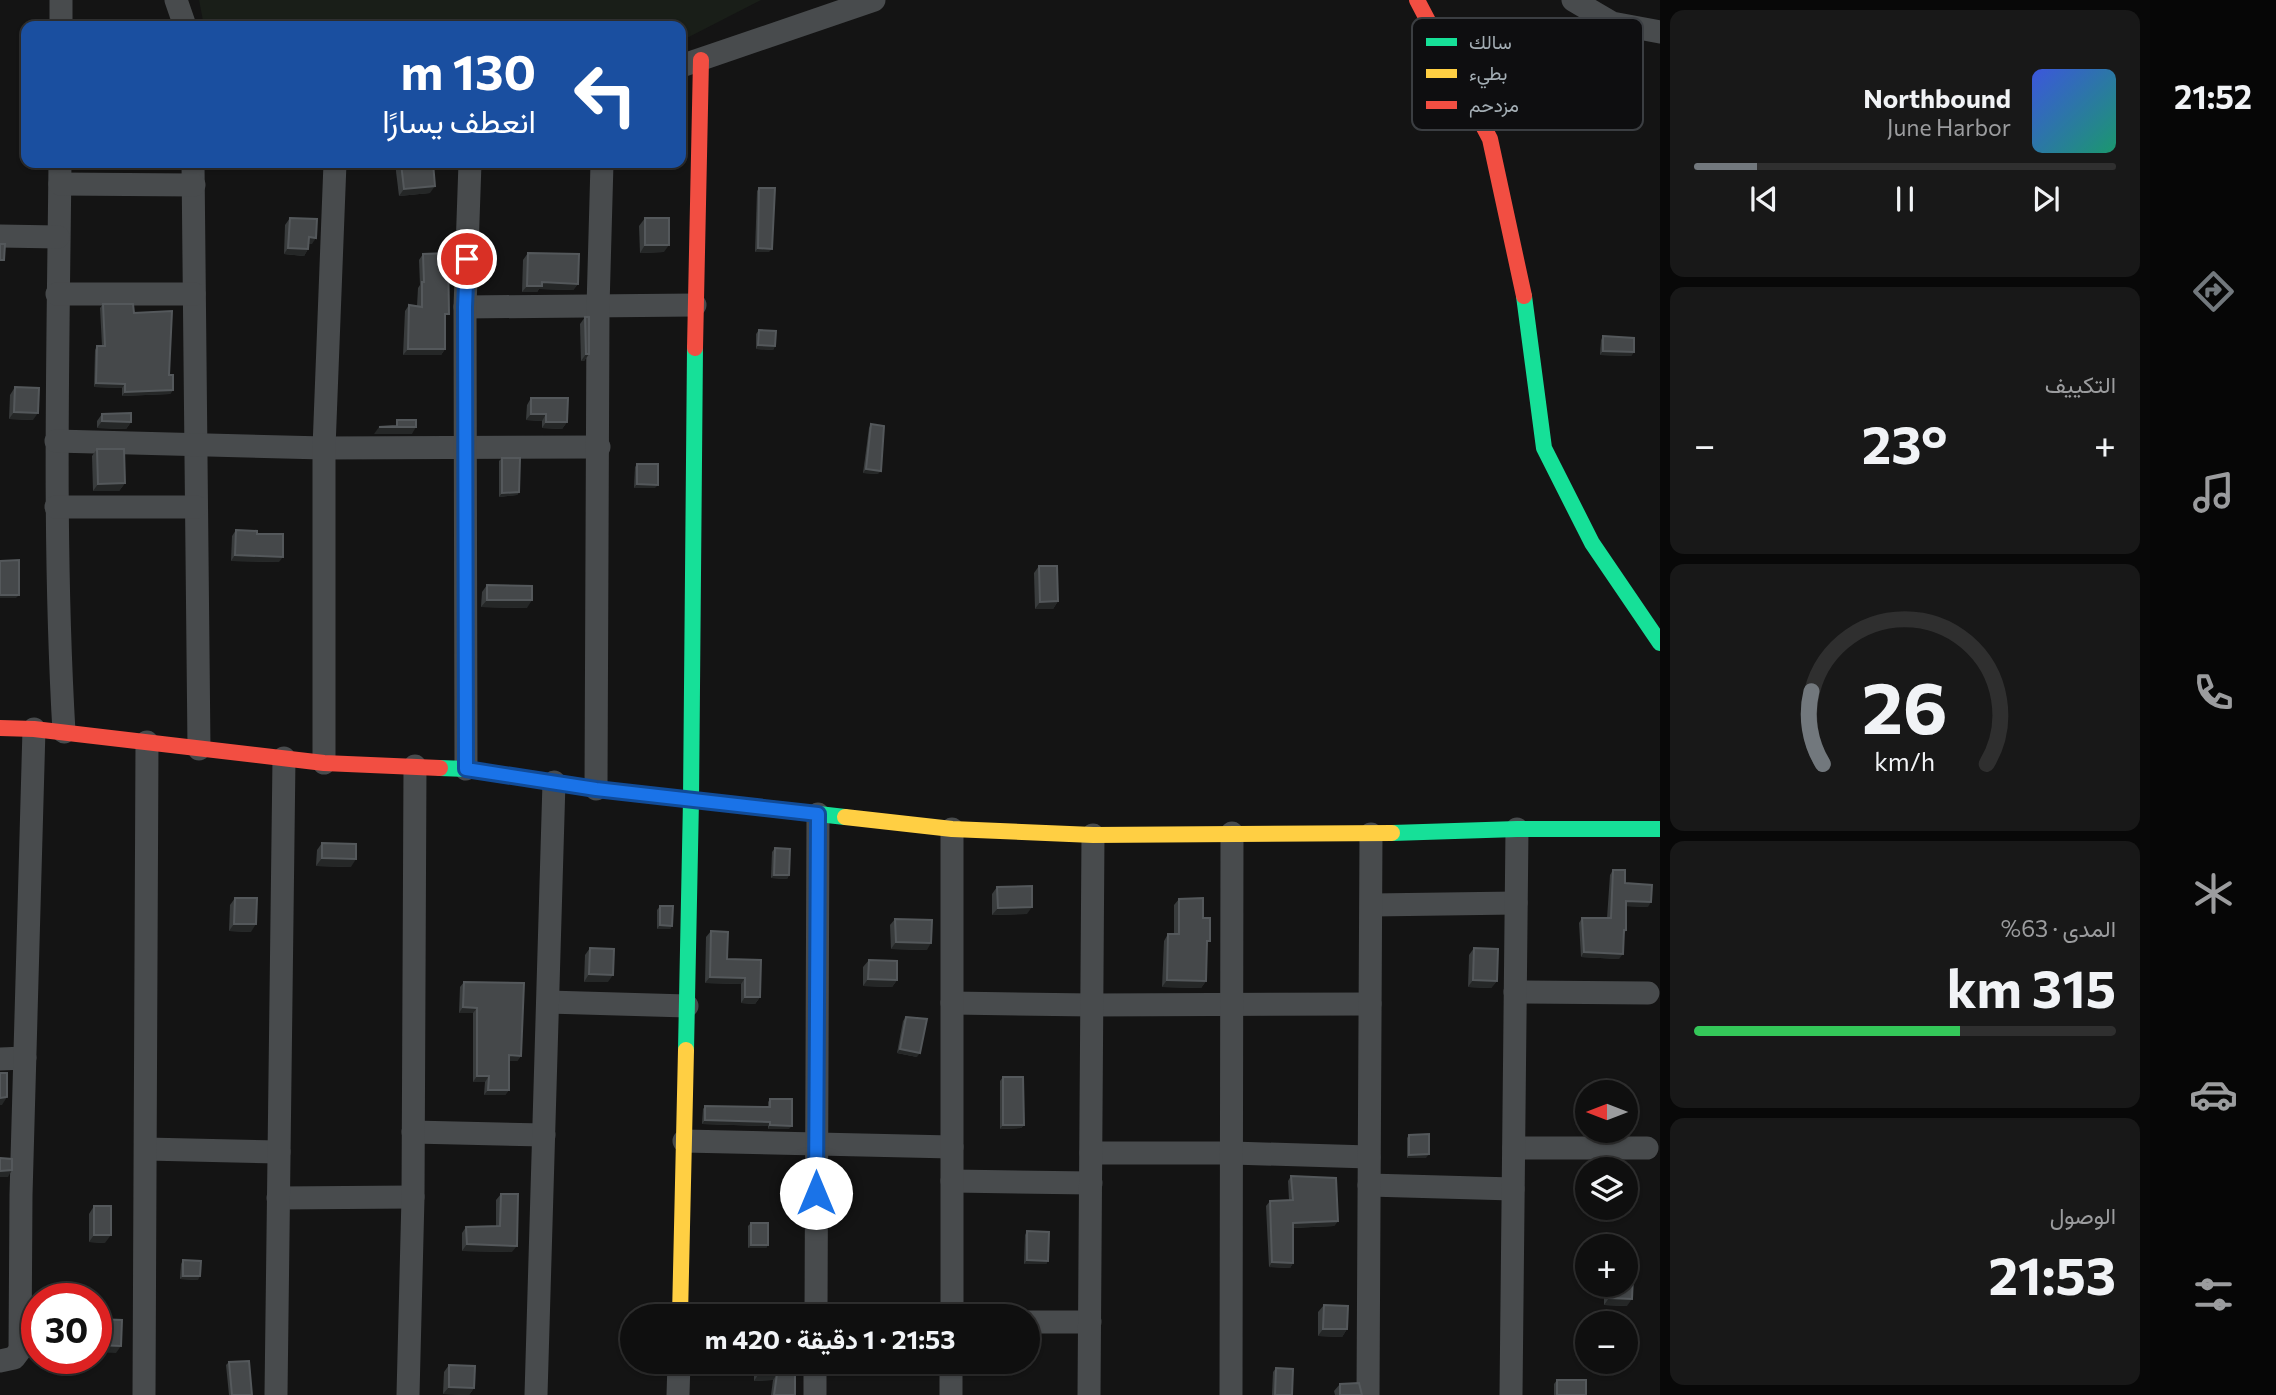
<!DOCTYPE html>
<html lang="ar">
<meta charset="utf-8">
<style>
:root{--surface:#0f0f0f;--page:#181818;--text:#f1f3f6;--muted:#9b9c9e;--line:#2f2f2f;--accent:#72787d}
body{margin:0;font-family:Commissioner,Vazirmatn,sans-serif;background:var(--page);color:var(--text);direction:rtl;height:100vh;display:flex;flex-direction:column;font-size:26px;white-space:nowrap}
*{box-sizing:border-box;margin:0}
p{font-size:23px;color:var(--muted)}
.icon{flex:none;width:38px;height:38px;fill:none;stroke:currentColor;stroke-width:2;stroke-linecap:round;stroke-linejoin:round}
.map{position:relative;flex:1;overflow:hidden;direction:ltr}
.sheet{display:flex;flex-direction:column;gap:10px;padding:10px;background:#080808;width:490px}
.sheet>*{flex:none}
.hud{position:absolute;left:21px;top:21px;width:665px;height:147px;border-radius:14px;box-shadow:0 2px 5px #0004,0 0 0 2px var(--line);direction:rtl;background:#1a4fa0;color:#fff;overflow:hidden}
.needle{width:46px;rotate:270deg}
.fabs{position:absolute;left:1575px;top:1080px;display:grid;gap:14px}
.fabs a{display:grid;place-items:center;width:63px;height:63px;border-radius:50%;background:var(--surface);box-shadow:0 2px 5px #0004,0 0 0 2px var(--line);font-size:35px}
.speed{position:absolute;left:21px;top:1283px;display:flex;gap:14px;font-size:35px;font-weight:700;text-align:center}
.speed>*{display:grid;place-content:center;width:91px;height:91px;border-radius:50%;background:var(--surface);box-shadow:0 2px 5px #0004,0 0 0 2px var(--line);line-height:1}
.speed .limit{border:10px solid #d22;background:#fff;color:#111}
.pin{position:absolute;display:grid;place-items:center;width:60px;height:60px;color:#fff;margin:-30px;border:4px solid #fff;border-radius:50%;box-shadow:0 2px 7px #0007}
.me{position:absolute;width:77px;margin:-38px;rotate:0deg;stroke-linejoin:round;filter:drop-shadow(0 0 5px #0008)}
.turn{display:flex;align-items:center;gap:24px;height:147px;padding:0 35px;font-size:32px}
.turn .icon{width:91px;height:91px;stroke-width:2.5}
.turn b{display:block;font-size:49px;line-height:60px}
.big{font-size:52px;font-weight:700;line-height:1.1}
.sheet .tile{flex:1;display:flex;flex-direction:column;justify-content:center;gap:10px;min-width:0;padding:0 24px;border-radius:14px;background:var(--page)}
.sheet .dial{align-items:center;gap:0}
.dial svg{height:182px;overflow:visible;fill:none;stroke:var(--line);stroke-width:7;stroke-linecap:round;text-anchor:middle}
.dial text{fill:var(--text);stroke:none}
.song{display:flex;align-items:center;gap:21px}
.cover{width:84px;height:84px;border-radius:10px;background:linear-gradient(135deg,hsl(230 70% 55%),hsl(160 70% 35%))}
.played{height:7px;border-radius:4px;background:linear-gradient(90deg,var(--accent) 15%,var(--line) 15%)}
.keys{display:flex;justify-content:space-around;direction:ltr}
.heat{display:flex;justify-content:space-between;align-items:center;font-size:38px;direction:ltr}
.charge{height:10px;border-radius:5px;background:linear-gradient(90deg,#34c759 63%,var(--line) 0)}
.trip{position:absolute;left:620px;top:1304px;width:420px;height:70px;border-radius:35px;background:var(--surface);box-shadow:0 2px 5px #0004,0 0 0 2px var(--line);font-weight:700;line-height:70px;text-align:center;direction:rtl}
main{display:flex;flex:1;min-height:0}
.menu{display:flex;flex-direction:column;width:126px;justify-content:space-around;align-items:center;background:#060606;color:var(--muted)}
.menu .icon{width:49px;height:49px}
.menu .current{color:var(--accent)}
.menu b{font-size:32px;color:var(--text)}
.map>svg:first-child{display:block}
</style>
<main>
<nav class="menu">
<b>21:52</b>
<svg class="icon current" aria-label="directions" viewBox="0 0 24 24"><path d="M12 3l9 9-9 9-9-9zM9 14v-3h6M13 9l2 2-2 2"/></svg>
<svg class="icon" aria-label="music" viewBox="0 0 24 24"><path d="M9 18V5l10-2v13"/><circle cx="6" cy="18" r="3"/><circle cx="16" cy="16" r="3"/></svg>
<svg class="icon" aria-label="phone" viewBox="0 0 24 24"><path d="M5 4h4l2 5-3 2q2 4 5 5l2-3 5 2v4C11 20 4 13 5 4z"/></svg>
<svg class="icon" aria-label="climate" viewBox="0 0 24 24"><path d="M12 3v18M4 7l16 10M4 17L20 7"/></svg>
<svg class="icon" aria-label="car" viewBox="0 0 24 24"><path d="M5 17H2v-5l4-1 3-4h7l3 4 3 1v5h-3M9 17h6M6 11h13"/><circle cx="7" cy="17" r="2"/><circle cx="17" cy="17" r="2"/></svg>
<svg class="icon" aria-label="filters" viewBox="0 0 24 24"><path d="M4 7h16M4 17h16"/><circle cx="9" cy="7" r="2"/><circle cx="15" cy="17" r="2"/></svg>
</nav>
<section class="sheet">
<div class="tile">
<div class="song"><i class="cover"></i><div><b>Northbound</b><p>June Harbor</p></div></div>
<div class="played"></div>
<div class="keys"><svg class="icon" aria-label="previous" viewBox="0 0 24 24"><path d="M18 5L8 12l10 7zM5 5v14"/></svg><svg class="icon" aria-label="pause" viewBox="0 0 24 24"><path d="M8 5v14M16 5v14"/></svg><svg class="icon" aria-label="next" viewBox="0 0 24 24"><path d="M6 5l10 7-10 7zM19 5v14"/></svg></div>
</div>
<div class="tile"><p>التكييف</p>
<div class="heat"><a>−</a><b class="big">23°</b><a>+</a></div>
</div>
<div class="tile dial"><svg viewBox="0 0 100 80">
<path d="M14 69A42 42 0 1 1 86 69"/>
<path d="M14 69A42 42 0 0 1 9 37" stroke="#72787d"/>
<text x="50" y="56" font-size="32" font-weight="700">26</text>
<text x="50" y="72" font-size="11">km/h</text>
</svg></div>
<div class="tile"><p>المدى · 63%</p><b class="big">315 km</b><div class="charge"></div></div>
<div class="tile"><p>الوصول</p><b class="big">21:53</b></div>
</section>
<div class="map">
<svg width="1660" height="1395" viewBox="0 0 1660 1395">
<rect width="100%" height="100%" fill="#141414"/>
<polygon fill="#191e18" points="199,0 761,0 681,41 681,26 204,26"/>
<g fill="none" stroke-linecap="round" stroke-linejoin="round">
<g stroke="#484b4d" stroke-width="23">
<polyline points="61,0 61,26"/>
<polyline points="176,0 185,26"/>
<polyline points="1573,0 1612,23 1660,32"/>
<polyline points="681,66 874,0"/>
<path d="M60,163C58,353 53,542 64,732"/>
<polyline points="193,163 199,749"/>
<polyline points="60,184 194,185"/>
<polyline points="0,236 58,237"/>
<polyline points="57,294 194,294"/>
<polyline points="465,307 695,305"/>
<polyline points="56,441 324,448 599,447"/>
<polyline points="56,507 196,507"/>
<polyline points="324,763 324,448 335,163"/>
<polyline points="466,769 465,307 470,163"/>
<polyline points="596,789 598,307 602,163"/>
<polyline points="1372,905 1516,903"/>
<polyline points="1515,992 1648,993"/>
<polyline points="548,1002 687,1006"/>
<polyline points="952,1003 1092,1005 1370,1004"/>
<polyline points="0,1059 25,1058"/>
<polyline points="413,1132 544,1135"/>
<polyline points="684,1141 952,1147"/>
<polyline points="1514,1148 1647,1148"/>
<polyline points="146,1149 279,1152"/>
<polyline points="1091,1153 1232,1153 1369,1157"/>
<polyline points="952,1181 1091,1183"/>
<polyline points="1369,1185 1513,1189"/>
<polyline points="278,1198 413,1197"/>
<polyline points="816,1316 818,814"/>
<polyline points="952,1316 952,829"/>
<polyline points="1027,1322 1090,1322"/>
<polyline points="0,1361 14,1358 20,1350 21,1195 34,729"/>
<polyline points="144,1395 147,742"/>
<polyline points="276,1395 284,758"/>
<polyline points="408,1395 413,1197 415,766"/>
<polyline points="536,1395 554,782"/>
<polyline points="678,1395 679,1362"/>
<polyline points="815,1395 815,1362"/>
<polyline points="951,1395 951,1362"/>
<polyline points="1089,1395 1093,835"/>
<polyline points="1231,1395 1232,833"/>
<polyline points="1368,1395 1371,834"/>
<polyline points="1511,1395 1517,829"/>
</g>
<g stroke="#16e098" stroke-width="16">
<polyline points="1524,296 1544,448 1592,543 1660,643"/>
<polyline points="440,768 466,769 596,789 845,817"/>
<polyline points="1392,833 1517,829 1660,829"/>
<polyline points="686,1050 691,800 695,348"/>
</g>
<g stroke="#ffcf43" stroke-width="16">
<polyline points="845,817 952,829 1093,835 1392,833"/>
<polyline points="680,1316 686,1050"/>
</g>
<g stroke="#f24e42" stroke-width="16">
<polyline points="1417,0 1490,139 1524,296"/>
<polyline points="695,348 701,60"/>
<polyline points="0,728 34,729 324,763 440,768"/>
</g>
</g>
<g fill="#393c3d">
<polygon points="395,163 433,163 430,193 399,196"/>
<polygon points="759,188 769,252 755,252 757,191"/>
<polygon points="290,218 312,244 308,244 308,249 304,256 284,254 285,225"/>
<polygon points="645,218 664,252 640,253 639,226"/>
<polygon points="528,253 578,284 573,290 539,289 537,292 522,292 523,260"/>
<polygon points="423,254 445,320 445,349 441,355 403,355 405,311 409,305 417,306 418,288 420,285 419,260"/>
<polygon points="103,304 134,313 169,375 173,390 170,394 122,396 122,388 94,387 95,350 97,346 102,346 100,308"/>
<polygon points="585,317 589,354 584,361 581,361 580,324"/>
<polygon points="759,330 775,346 773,350 756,349 756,334"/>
<polygon points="1603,336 1634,352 1631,356 1600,355 1601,340"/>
<polygon points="15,387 33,420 9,419 10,395"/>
<polygon points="531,398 567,422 562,429 542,428 542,421 526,420 527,405"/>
<polygon points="102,414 131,422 126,429 97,428 97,421"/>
<polygon points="871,424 878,474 863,473 869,428"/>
<polygon points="97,449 125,483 119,491 93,491 92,456"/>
<polygon points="502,458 519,492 517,495 499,497 499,461"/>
<polygon points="637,464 655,488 634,488 635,467"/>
<polygon points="236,530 257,534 279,562 231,561 232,536"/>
<polygon points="1039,566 1058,601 1053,609 1035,609 1034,573"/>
<polygon points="487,585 527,608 481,607 482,592"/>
<polygon points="322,843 351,867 316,866 317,850"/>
<polygon points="775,848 789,875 787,879 771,878 772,852"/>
<polygon points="1613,870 1648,907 1626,906 1626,930 1624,934 1619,959 1581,957 1579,923 1582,918 1607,918 1610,875"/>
<polygon points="997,887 1027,914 992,915 992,894"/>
<polygon points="235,898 251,932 229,931 230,905"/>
<polygon points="1179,899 1203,918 1207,947 1206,981 1201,988 1162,987 1164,941 1168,934 1174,934 1174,905"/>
<polygon points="660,906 672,926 670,929 657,929 657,910"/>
<polygon points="895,919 927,950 891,949 890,925"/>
<polygon points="711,931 727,959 761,960 760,997 755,1004 741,1003 741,984 705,983 706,937"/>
<polygon points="590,948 608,982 584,982 585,955"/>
<polygon points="1474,948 1497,981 1491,988 1468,987 1469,955"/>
<polygon points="869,960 897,980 892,987 863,986 863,967"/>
<polygon points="464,982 521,1056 517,1061 509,1061 509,1090 505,1095 484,1095 485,1082 473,1082 473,1013 459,1013 460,987"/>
<polygon points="906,1017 917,1057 897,1053 903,1021"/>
<polygon points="1003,1077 1024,1125 1021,1128 1000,1129 1000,1081"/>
<polygon points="770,1099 789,1129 768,1129 768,1126 702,1124 703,1109 705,1106 768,1107 768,1102"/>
<polygon points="1409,1135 1426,1158 1407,1158 1407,1138"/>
<polygon points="1291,1176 1338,1221 1334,1226 1293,1228 1293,1263 1290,1268 1269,1267 1266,1206 1270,1201 1289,1200 1288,1181"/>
<polygon points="501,1194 512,1252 462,1251 462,1233 466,1227 496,1226 496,1200"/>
<polygon points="94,1206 105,1243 89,1242 89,1214"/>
<polygon points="751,1223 768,1245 766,1248 748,1248 748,1226"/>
<polygon points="1027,1231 1048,1261 1046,1264 1024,1264 1025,1235"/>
<polygon points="183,1260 198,1280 180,1279 181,1264"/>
<polygon points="1604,1284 1626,1284 1627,1306 1604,1305"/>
<polygon points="1324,1305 1347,1329 1342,1337 1318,1336 1318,1312"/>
<polygon points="229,1362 252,1395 229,1395 226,1365"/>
<polygon points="739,1362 795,1362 795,1395 771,1395 773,1380 754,1381 754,1376 739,1376"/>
<polygon points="449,1365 474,1388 469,1395 443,1394 444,1372"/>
<polygon points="1276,1368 1292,1395 1272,1395 1273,1372"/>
<polygon points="1557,1380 1586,1395 1554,1395 1554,1384"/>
<polygon points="1340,1384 1361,1394 1362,1395 1335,1395 1334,1391"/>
</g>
<g fill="#252727">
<polygon points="435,186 430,193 399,196 404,189"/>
<polygon points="309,237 316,238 312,244 304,244"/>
<polygon points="645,245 669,245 664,252 640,253"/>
<polygon points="288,248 308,249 304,256 284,254"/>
<polygon points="758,248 772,249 769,252 755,252"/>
<polygon points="542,282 578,284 573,290 539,289 537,292 522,292 527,286"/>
<polygon points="758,345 775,346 773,350 756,349"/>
<polygon points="408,349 445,349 441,355 403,355"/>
<polygon points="1603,351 1634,352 1631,356 1600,355"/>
<polygon points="586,354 589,354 584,361 581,361"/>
<polygon points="96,383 125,384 122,388 94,387"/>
<polygon points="173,390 170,394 122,396 125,392"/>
<polygon points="14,412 38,413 33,420 9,419"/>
<polygon points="531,414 546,414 542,421 526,420"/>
<polygon points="102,421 131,422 126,429 97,428"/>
<polygon points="546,422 567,422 562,429 542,428"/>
<polygon points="379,427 416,427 412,434 374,434"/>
<polygon points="866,469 881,471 878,474 863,473"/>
<polygon points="125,483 119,491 93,491 98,484"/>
<polygon points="637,484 658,485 655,488 634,488"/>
<polygon points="519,492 517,495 499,497 502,493"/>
<polygon points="235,555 283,557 279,562 231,561"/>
<polygon points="0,595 19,595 16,598 0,598"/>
<polygon points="487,600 532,600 527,608 481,607"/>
<polygon points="1058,601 1053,609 1035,609 1040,602"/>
<polygon points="322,858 356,859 351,867 316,866"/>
<polygon points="774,875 789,875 787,879 771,878"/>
<polygon points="1626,901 1651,902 1648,907 1622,906"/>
<polygon points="1032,907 1027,914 992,915 998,908"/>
<polygon points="234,924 256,924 251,932 229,931"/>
<polygon points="660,925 672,926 670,929 657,929"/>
<polygon points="896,942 931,943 927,950 891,949"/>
<polygon points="1584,952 1623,954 1619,959 1581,957"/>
<polygon points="589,974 613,975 608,982 584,982"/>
<polygon points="710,977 745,978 741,984 705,983"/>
<polygon points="868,979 897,980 892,987 863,986"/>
<polygon points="1167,980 1206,981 1201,988 1162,987"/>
<polygon points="1473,980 1497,981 1491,988 1468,987"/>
<polygon points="745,997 760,997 755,1004 741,1003"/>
<polygon points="463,1007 477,1008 473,1013 459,1013"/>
<polygon points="900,1049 920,1053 917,1057 897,1053"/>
<polygon points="509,1055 521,1056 517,1061 505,1061"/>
<polygon points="477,1076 489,1076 485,1082 473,1082"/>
<polygon points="488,1090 509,1090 505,1095 484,1095"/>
<polygon points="7,1097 2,1105 0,1105 0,1098"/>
<polygon points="705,1120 770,1122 768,1126 702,1124"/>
<polygon points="770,1125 792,1126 789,1129 768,1129"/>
<polygon points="1003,1125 1024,1125 1021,1128 1000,1129"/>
<polygon points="1429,1154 1426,1158 1407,1158 1409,1155"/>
<polygon points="12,1170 8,1177 0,1177 0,1171"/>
<polygon points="1338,1221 1334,1226 1289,1228 1293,1223"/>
<polygon points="94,1235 111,1235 105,1243 89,1242"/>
<polygon points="467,1244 517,1246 512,1252 462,1251"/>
<polygon points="751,1245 768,1245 766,1248 748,1248"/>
<polygon points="1027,1260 1048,1261 1046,1264 1024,1264"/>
<polygon points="1272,1262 1293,1263 1290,1268 1269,1267"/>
<polygon points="183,1276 200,1276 198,1280 180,1279"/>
<polygon points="1609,1298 1632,1299 1627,1306 1604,1305"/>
<polygon points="1323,1329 1347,1329 1342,1337 1318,1336"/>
<polygon points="96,1345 121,1346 116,1353 96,1352"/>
<polygon points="744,1370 758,1370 754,1376 739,1376"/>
<polygon points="777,1374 773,1380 754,1381 758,1375"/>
<polygon points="449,1387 474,1388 469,1395 443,1394"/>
</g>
<g fill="#45484a" stroke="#54585b" stroke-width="2">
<polygon points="401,163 433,163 435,186 404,189"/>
<polygon points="759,188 775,188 772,249 758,248"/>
<polygon points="290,218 317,219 316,238 309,237 308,249 288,248"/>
<rect x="645" y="218" width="24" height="27"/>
<polygon points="0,244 5,244 4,260 0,260"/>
<polygon points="448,253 449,314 445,314 445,349 408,349 409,305 422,307 422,282 424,282 423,254"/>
<polygon points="528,253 579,254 578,284 542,282 542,286 527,286"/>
<polygon points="103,304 133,304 134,313 172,311 169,375 173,375 173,390 125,392 125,384 96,383 97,346 105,346"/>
<polygon points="585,317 589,317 589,354 586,354"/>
<polygon points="759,330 776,331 775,346 758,345"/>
<polygon points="1603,336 1634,338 1634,352 1603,351"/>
<polygon points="15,387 39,388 38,413 14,412"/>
<polygon points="531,398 568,398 567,422 546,422 546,414 531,414"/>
<polygon points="131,413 131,422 102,421 102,414"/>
<polygon points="397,420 416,420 416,427 379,427 397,426"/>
<polygon points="871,424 884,426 881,471 866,469"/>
<polygon points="97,449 124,449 125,483 98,484"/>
<polygon points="502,458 520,458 519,492 502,493"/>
<polygon points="637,464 658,464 658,485 637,484"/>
<polygon points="236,530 257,531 257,534 283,534 283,557 235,555"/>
<polygon points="19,560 19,595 0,595 0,561"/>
<polygon points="1039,566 1057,566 1058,601 1040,602"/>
<polygon points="487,585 532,586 532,600 487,600"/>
<polygon points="322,843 356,844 356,859 322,858"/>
<polygon points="775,848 790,849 789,875 774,875"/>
<polygon points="1613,870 1625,870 1625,883 1652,885 1651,902 1626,901 1626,930 1624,930 1623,954 1584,952 1582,918 1611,918"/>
<polygon points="1032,886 1032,907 998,908 997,887"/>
<polygon points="235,898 257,898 256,924 234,924"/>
<polygon points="1203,898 1203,918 1210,918 1210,941 1207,941 1206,981 1167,980 1168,934 1179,934 1179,899"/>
<polygon points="660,906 673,906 672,926 660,925"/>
<polygon points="895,919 932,920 931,943 896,942"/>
<polygon points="711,931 728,932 727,959 761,960 760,997 745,997 745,978 710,977"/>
<polygon points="590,948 614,949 613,975 589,974"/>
<polygon points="1474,948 1498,949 1497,981 1473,980"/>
<polygon points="869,960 897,961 897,980 868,979"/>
<polygon points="464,982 524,983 521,1056 509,1055 509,1090 488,1090 489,1076 477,1076 477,1008 463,1007"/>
<polygon points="906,1017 927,1019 920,1053 900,1049"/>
<polygon points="0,1073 7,1073 7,1097 0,1098"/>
<polygon points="1003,1077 1023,1077 1024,1125 1003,1125"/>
<polygon points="770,1099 792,1099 792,1126 770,1125 770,1122 705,1120 705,1106 770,1107"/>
<polygon points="1429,1134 1429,1154 1409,1155 1409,1135"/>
<polygon points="0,1158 12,1159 12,1170 0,1171"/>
<polygon points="1291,1176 1336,1178 1338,1221 1293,1223 1293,1263 1272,1262 1270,1201 1293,1200"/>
<polygon points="501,1194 518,1194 517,1246 467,1244 466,1227 500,1226"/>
<rect x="94" y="1206" width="17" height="29"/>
<rect x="751" y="1223" width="17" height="22"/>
<polygon points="1027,1231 1049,1232 1048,1261 1027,1260"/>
<polygon points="183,1260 201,1261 200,1276 183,1276"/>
<polygon points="1626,1276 1633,1276 1632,1299 1609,1298 1609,1284 1626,1284"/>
<polygon points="1324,1305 1348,1306 1347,1329 1323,1329"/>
<polygon points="96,1319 122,1320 121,1346 96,1345"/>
<polygon points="249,1361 252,1395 232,1395 229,1362"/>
<polygon points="743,1362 795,1362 795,1395 774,1395 777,1374 758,1375 758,1370 744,1370"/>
<polygon points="449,1365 475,1366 474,1388 449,1387"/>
<polygon points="1276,1368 1293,1369 1292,1395 1275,1395"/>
<rect x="1557" y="1380" width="29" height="15"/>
<polygon points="1359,1383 1362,1395 1340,1395 1340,1384"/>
</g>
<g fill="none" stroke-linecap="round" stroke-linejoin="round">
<g stroke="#114b97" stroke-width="18">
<polyline id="route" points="467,259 465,307 466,769 596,789 818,814 816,1193"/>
</g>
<use href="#route" stroke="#1a73e8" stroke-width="12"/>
</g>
<rect x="1412" y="18" width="231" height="112" rx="10" fill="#0e0e10" stroke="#3b3e42" stroke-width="2"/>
<rect x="1426" y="38" width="31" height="8" fill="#16e098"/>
<rect x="1426" y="69" width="31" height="9" fill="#ffcf43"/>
<rect x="1426" y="101" width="31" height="8" fill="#f24e42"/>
<g font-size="19" fill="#a4aeb5">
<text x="1469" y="49">سالك</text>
<text x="1469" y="80">بطيء</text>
<text x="1469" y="112">مزدحم</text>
</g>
</svg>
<div class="fabs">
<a><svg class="needle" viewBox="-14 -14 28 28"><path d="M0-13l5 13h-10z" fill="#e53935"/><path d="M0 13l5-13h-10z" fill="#9b9c9e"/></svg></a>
<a><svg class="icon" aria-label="layers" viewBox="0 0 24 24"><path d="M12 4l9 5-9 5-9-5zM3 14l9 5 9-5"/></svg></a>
<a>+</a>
<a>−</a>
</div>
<div class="speed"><div class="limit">30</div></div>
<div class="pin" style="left:467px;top:259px;background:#d93025"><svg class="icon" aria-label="arrive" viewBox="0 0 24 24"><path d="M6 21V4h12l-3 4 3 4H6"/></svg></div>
<svg class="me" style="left:816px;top:1193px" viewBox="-20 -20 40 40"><circle r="19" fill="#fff"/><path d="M0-13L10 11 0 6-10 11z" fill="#1a73e8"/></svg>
<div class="trip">21:53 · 1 دقيقة · 420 m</div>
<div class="hud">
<div class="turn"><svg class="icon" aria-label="left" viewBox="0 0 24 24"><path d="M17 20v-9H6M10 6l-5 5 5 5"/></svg><div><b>130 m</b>انعطف يسارًا</div></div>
</div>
</div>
</main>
